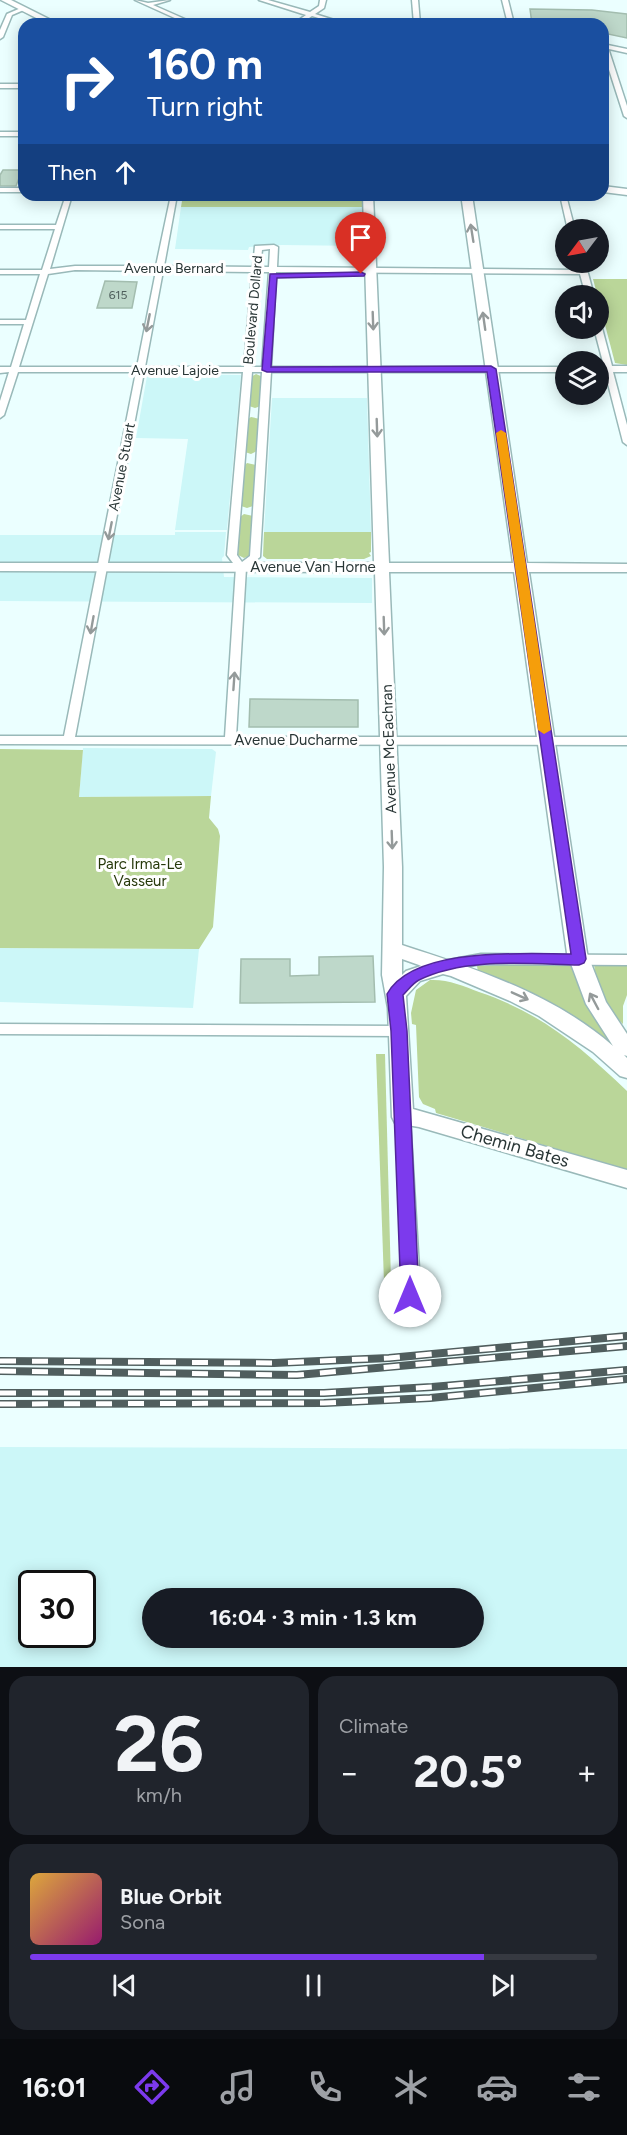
<!DOCTYPE html>
<meta charset="utf-8">
<style>
:root{--surface:#171b24;--page:#20242c;--text:#f1f3f6;--muted:#9ea1a6;--line:#363941;--accent:#7c3aed}
body{margin:0;font-family:Figtree,sans-serif;background:var(--page);color:var(--text);height:100vh;display:flex;flex-direction:column;font-size:22px;white-space:nowrap}
*{box-sizing:border-box;margin:0}
p{font-size:20px;color:var(--muted)}
.icon{flex:none;width:33px;height:33px;fill:none;stroke:currentColor;stroke-width:2;stroke-linecap:round;stroke-linejoin:round}
.map{position:relative;height:1667px;overflow:hidden}
.drawer{display:flex;flex-direction:column;gap:9px;padding:9px;background:#0d0f14;flex:1}
.drawer>*{flex:none}
.guide{position:absolute;left:18px;top:18px;width:591px;height:183px;border-radius:18px;box-shadow:0 3px 15px #0003;background:#1a4fa0;color:#fff;overflow:hidden}
.needle{width:39px;rotate:238deg}
.tools{position:absolute;left:555px;top:219px;display:grid;gap:12px}
.tools a{display:grid;place-items:center;width:54px;height:54px;border-radius:50%;background:var(--surface);box-shadow:0 3px 15px #0003;font-size:30px}
.speed{position:absolute;left:18px;top:1570px;display:flex;gap:12px;font-size:30px;font-weight:700;text-align:center}
.speed>*{display:grid;place-content:center;width:78px;height:78px;border-radius:50%;background:var(--surface);box-shadow:0 3px 15px #0003;line-height:1}
.speed .limit{border:3px solid #111;border-radius:9px;background:#fff;color:#111}
.pin{position:absolute;display:grid;place-items:center;width:51px;height:51px;color:#fff;margin:-62px -26px;border-radius:50% 50% 50% 0;rotate:-45deg;box-shadow:0 0 6px #0007}
.pin .icon{rotate:45deg}
.me{position:absolute;width:66px;margin:-33px;rotate:0deg;stroke-linejoin:round;filter:drop-shadow(0 0 4px #0008)}
.turn{display:flex;align-items:center;gap:21px;height:126px;padding:0 30px;font-size:27px}
.turn .icon{width:78px;height:78px;stroke-width:2.5}
.turn b{display:block;font-size:42px;line-height:51px}
.then{display:flex;align-items:center;height:57px;padding:0 30px;background:#0003;gap:12px;font-size:22px}
.big{font-size:45px;font-weight:700;line-height:1.1}
.drawer .widget{flex:1;display:flex;flex-direction:column;justify-content:center;gap:9px;min-width:0;padding:0 21px;border-radius:18px;background:var(--page)}
.drawer .dial{align-items:center;gap:0}
.dial b{font-size:78px;line-height:1}
.song{display:flex;align-items:center;gap:18px}
.cover{width:72px;height:72px;border-radius:9px;background:linear-gradient(135deg,hsl(40 70% 55%),hsl(320 70% 35%))}
.played{height:6px;border-radius:3px;background:linear-gradient(90deg,var(--accent) 80%,var(--line) 80%)}
.keys{display:flex;justify-content:space-around;direction:ltr}
.heat{display:flex;justify-content:space-between;align-items:center;font-size:33px;direction:ltr}
.drawer .tiles{flex:1;display:grid;gap:9px;grid-template-columns:1fr 1fr}
.widget:last-child{grid-column:span 2}
.trip{position:absolute;left:142px;top:1588px;width:342px;height:60px;border-radius:30px;background:var(--surface);box-shadow:0 3px 15px #0003;font-weight:700;line-height:60px;text-align:center}
.tab-bar{display:flex;height:96px;justify-content:space-around;align-items:center;background:#090b0e;color:var(--muted)}
.tab-bar .icon{width:42px;height:42px}
.tab-bar .active{color:var(--accent)}
.tab-bar b{font-size:27px;color:var(--text)}
.map>svg:first-child{display:block}
</style>
<div class="map">
<svg width="627" height="1667" viewBox="0 0 627 1667">
<rect width="100%" height="100%" fill="#ebffff"/>
<g fill="#ccf7f8" fill-rule="evenodd">
<polygon points="181,207 362,207 363,246 282,245 249,247 248,250 175,249"/>
<polygon points="152,374 241,375 227,530 175,530 188,439 136,438 147,376"/>
<polygon points="272,398 367,398 371,532 264,532"/>
<polygon points="175,532 226,532 224,556 222,558 224,577 372,578 372,603 0,601 0,535 175,535"/>
<polygon points="83,748 212,749 216,752 211,796 79,797"/>
<polygon points="0,948 199,949 193,1008 0,1002"/>
<path d="M0,1447L627,1449V1667H0ZM32,1584H82V1635H32ZM153,1599H474V1638H153Z"/>
</g>
<g fill="#bad699">
<polygon points="183,195 362,195 362,207 181,207"/>
<polygon points="593,279 627,279 627,365 615,363"/>
<polygon points="256,374 263,377 261,406 255,408 249,406 251,377"/>
<polygon points="251,417 260,419 257,451 251,454 245,452 248,419"/>
<polygon points="247,463 256,465 253,506 247,508 241,506 244,466"/>
<polygon points="244,514 253,516 251,555 244,558 238,555 240,517"/>
<polygon points="264,532 371,532 371,552 369,553 371,556 364,559 267,559 263,556"/>
<polygon points="0,749 83,750 79,797 211,796 209,818 218,829 220,836 213,927 199,949 0,948"/>
<path d="M572,963L614,1047C574,1011 527,989 478,972L477,966Z"/>
<path d="M594,963L627,965V995L623,1006V1024C608,1012 595,981 594,963Z"/>
<path d="M430,980C447,979 464,986 479,992C541,1013 580,1046 627,1091V1170L436,1113L435,1109L423,1104L419,1097L416,1025L412,1024L411,1013L416,990Z"/>
<polygon points="376,1054 385,1054 391,1282 384,1282"/>
</g>
<g fill="#bed8ca" stroke="#a3bdaf" stroke-width="1.5">
<polygon points="530,9 592,10 627,14 627,38 603,33 603,24 532,24"/>
<polygon points="3,170 22,170 16,186 0,186 0,175"/>
<polygon points="105,281 137,282 132,308 97,308"/>
<polygon points="250,699 358,700 358,727 249,727"/>
<polygon points="373,956 375,1002 240,1003 241,959 290,959 290,976 319,975 319,957"/>
</g>
<g fill="none" stroke-linecap="round" stroke-linejoin="round">
<g stroke="#99b9b9" stroke-width="3">
<g id="street">
<polygon points="135,0 148,3 170,0 153,5 196,24 188,24"/>
<polygon points="259,0 268,0 310,12 319,6 320,0 326,0 324,8 315,14 347,24 338,24 312,16 300,24 293,24 306,15"/>
<polygon points="412,0 418,0 420,24 414,24"/>
<polygon points="502,0 508,0 514,24 508,24"/>
<polygon points="21,8 26,9 12,15 3,37 0,39 0,30 7,14"/>
<polygon points="603,44 627,49 627,53 609,49 609,51 627,106 627,118 624,116 603,51"/>
<rect x="0" y="84" width="24" height="4"/>
<rect x="0" y="132" width="24" height="4"/>
<rect x="0" y="188" width="24" height="4"/>
<path d="M66,195H72L50,269L75,266H156L171,195H177L164,266L253,267L255,246L274,245L278,247L277,267L579,270L577,262H585L594,296H586L580,274L276,272L271,367H566V372H271L260,557L246,568L236,737H627V745L0,744V736H64L136,372H18L4,415L0,418V401L9,372L0,373V367H11L24,324H0V320H26L40,274H0V270H42L55,229H0V225H56ZM270,249L269,267H260L262,250ZM75,270L156,271L137,367H19L48,274ZM163,271L252,272L244,367H145ZM260,272H269L262,367H252ZM144,372H243L227,555L236,567L225,737H75ZM252,372H262L250,556L242,562L237,555Z"/>
<polygon points="560,195 566,195 575,230 568,230"/>
<polygon points="598,326 602,328 612,366 627,366 627,372 613,372 627,425 627,445 623,442 605,372 598,372 598,366 604,366 594,328 598,328"/>
<polygon points="481,954 627,955 627,965 481,964 443,971 438,969 436,966 438,963 443,961"/>
<polygon points="0,1024 399,1026 404,1027 406,1031 404,1035 399,1036 0,1034"/>
<polygon points="403,1111 408,1113 410,1117 420,1286 414,1307 408,1309 402,1307 400,1302 404,1286 396,1117 398,1113"/>
</g>
</g>
<g stroke="#99b9b9" stroke-width="3">
<g id="secondary">
<polygon points="1,0 11,0 59,24 48,24"/>
<polygon points="603,186 627,189 627,195 603,192"/>
<path d="M363,195H373L389,563H513L462,201V195H472L527,563L627,564V572H529L587,953L606,1002L627,1034V1056L624,1055L627,1058V1078L620,1076L593,1052L539,1016L510,1001L451,976L443,974L420,981L406,996L413,1109L627,1170V1188L419,1127L395,1123L392,1117L388,1008L382,975L384,867L375,572L0,571V563H374ZM389,572H514L567,953L586,1004L613,1046C554,994 476,969 402,945V867ZM402,959L419,965L421,966L406,971L402,975Z"/>
</g>
</g>
<use href="#street" fill="#fff" fill-rule="evenodd"/>
<use href="#secondary" fill="#fff" fill-rule="evenodd"/>
<g stroke="#505e5e" stroke-width="8">
<g id="rail">
<polyline points="0,1361 274,1363 389,1358 627,1336"/>
<polyline points="0,1371 297,1375 627,1346"/>
<polyline points="0,1393 324,1393 432,1387 627,1370"/>
<polyline points="0,1404 324,1403 430,1398 627,1379"/>
</g>
</g>
<use href="#rail" stroke="#fff" stroke-width="5" stroke-dasharray="16" stroke-linecap="butt"/>
</g>
<defs><path id="oneway-shaft" d="M-6 0H5M1.5-3L5.5 0L1.5 3" fill="none" stroke-width="1.6" stroke-linecap="round" stroke-linejoin="round" transform="scale(1.5)"/></defs>
<g stroke="#949a9a">
<use href="#oneway-shaft" transform="translate(472 233) rotate(-99)"/>
<use href="#oneway-shaft" transform="translate(373 321) rotate(88)"/>
<use href="#oneway-shaft" transform="translate(484 321) rotate(-98)"/>
<use href="#oneway-shaft" transform="translate(148 323) rotate(101)"/>
<use href="#oneway-shaft" transform="translate(377 428) rotate(88)"/>
<use href="#oneway-shaft" transform="translate(110 531) rotate(101)"/>
<use href="#oneway-shaft" transform="translate(92 625) rotate(100)"/>
<use href="#oneway-shaft" transform="translate(384 626) rotate(88)"/>
<use href="#oneway-shaft" transform="translate(234 681) rotate(-86)"/>
<use href="#oneway-shaft" transform="translate(392 840) rotate(88)"/>
<use href="#oneway-shaft" transform="translate(520 996) rotate(24)"/>
<use href="#oneway-shaft" transform="translate(594 1001) rotate(-118)"/>
</g>
<path fill="#7c3aed" stroke="#51269a" stroke-width="1.5" d="M361,272L365,274L364,276L277,278L271,367L491,366L496,369L586,959L584,963L579,965C528,964 466,957 419,980C413,983 408,990 403,995L407,1031L419,1296L417,1302L410,1304L404,1302L401,1296L391,1031L387,994C414,946 523,954 571,954L487,372H267L262,370L270,274Z"/>
<polygon fill="#f59e0b" points="501,430 506,433 551,730 544,734 538,730 496,433"/>
<g text-anchor="middle" dominant-baseline="central" stroke-width="6" stroke-linejoin="round" paint-order="stroke">
<g font-size="12" fill="#4e5e5b">
<text x="118" y="295">615</text>
</g>
<g font-size="14" fill="#293636" stroke="#fff">
<text x="174" y="268">Avenue Bernard</text>
<text transform="translate(253 310) rotate(-85)">Boulevard Dollard</text>
<text x="175" y="370">Avenue Lajoie</text>
<text transform="translate(122 467) rotate(-79)">Avenue Stuart</text>
</g>
<g font-size="15" fill="#293636" stroke="#fff">
<text x="313" y="567">Avenue Van Horne</text>
<text x="296" y="740">Avenue Ducharme</text>
<text transform="translate(389 749) rotate(-92)">Avenue McEachran</text>
</g>
<g font-size="15" fill="#27390b" stroke="#fff">
<text x="140" y="864">Parc Irma-Le<tspan x="140" dy="17">Vasseur</tspan></text>
</g>
<g font-size="18" fill="#293636" stroke="#fff">
<text transform="translate(515 1146) rotate(16)">Chemin Bates</text>
</g>
</g>
</svg>
<div class="tools">
<a><svg class="needle" viewBox="-14 -14 28 28"><path d="M0-13l5 13h-10z" fill="#e53935"/><path d="M0 13l5-13h-10z" fill="#9ea1a6"/></svg></a>
<a><svg class="icon" aria-label="sound" viewBox="0 0 24 24"><path d="M4 9h4l5-4v14l-5-4H4zM17 9q2 3 0 6"/></svg></a>
<a><svg class="icon" aria-label="layers" viewBox="0 0 24 24"><path d="M12 4l9 5-9 5-9-5zM3 14l9 5 9-5"/></svg></a>
</div>
<div class="speed"><div class="limit">30</div></div>
<div class="pin" style="left:361px;top:274px;background:#d93025"><svg class="icon" aria-label="arrive" viewBox="0 0 24 24"><path d="M6 21V4h12l-3 4 3 4H6"/></svg></div>
<svg class="me" style="left:410px;top:1296px" viewBox="-20 -20 40 40"><circle r="19" fill="#fff"/><path d="M0-13L10 11 0 6-10 11z" fill="#7c3aed"/></svg>
<div class="trip">16:04 · 3 min · 1.3 km</div>
<div class="guide">
<div class="turn"><svg class="icon" aria-label="right" viewBox="0 0 24 24"><path d="M7 20v-9h11M14 6l5 5-5 5"/></svg><div><b>160 m</b>Turn right</div></div>
<div class="then">Then<svg class="icon" aria-label="ahead" viewBox="0 0 24 24"><path d="M12 20V5M6 11l6-6 6 6"/></svg></div>
</div>
</div>
<section class="drawer">
<div class="tiles">
<div class="widget dial"><b>26</b><p>km/h</p></div>
<div class="widget"><p>Climate</p>
<div class="heat"><a>−</a><b class="big">20.5°</b><a>+</a></div>
</div>
<div class="widget">
<div class="song"><i class="cover"></i><div><b>Blue Orbit</b><p>Sona</p></div></div>
<div class="played"></div>
<div class="keys"><svg class="icon" aria-label="previous" viewBox="0 0 24 24"><path d="M18 5L8 12l10 7zM5 5v14"/></svg><svg class="icon" aria-label="pause" viewBox="0 0 24 24"><path d="M8 5v14M16 5v14"/></svg><svg class="icon" aria-label="next" viewBox="0 0 24 24"><path d="M6 5l10 7-10 7zM19 5v14"/></svg></div>
</div>
</div>
</section>
<nav class="tab-bar">
<b>16:01</b>
<svg class="icon active" aria-label="directions" viewBox="0 0 24 24"><path d="M12 3l9 9-9 9-9-9zM9 14v-3h6M13 9l2 2-2 2"/></svg>
<svg class="icon" aria-label="music" viewBox="0 0 24 24"><path d="M9 18V5l10-2v13"/><circle cx="6" cy="18" r="3"/><circle cx="16" cy="16" r="3"/></svg>
<svg class="icon" aria-label="phone" viewBox="0 0 24 24"><path d="M5 4h4l2 5-3 2q2 4 5 5l2-3 5 2v4C11 20 4 13 5 4z"/></svg>
<svg class="icon" aria-label="climate" viewBox="0 0 24 24"><path d="M12 3v18M4 7l16 10M4 17L20 7"/></svg>
<svg class="icon" aria-label="car" viewBox="0 0 24 24"><path d="M5 17H2v-5l4-1 3-4h7l3 4 3 1v5h-3M9 17h6M6 11h13"/><circle cx="7" cy="17" r="2"/><circle cx="17" cy="17" r="2"/></svg>
<svg class="icon" aria-label="filters" viewBox="0 0 24 24"><path d="M4 7h16M4 17h16"/><circle cx="9" cy="7" r="2"/><circle cx="15" cy="17" r="2"/></svg>
</nav>
